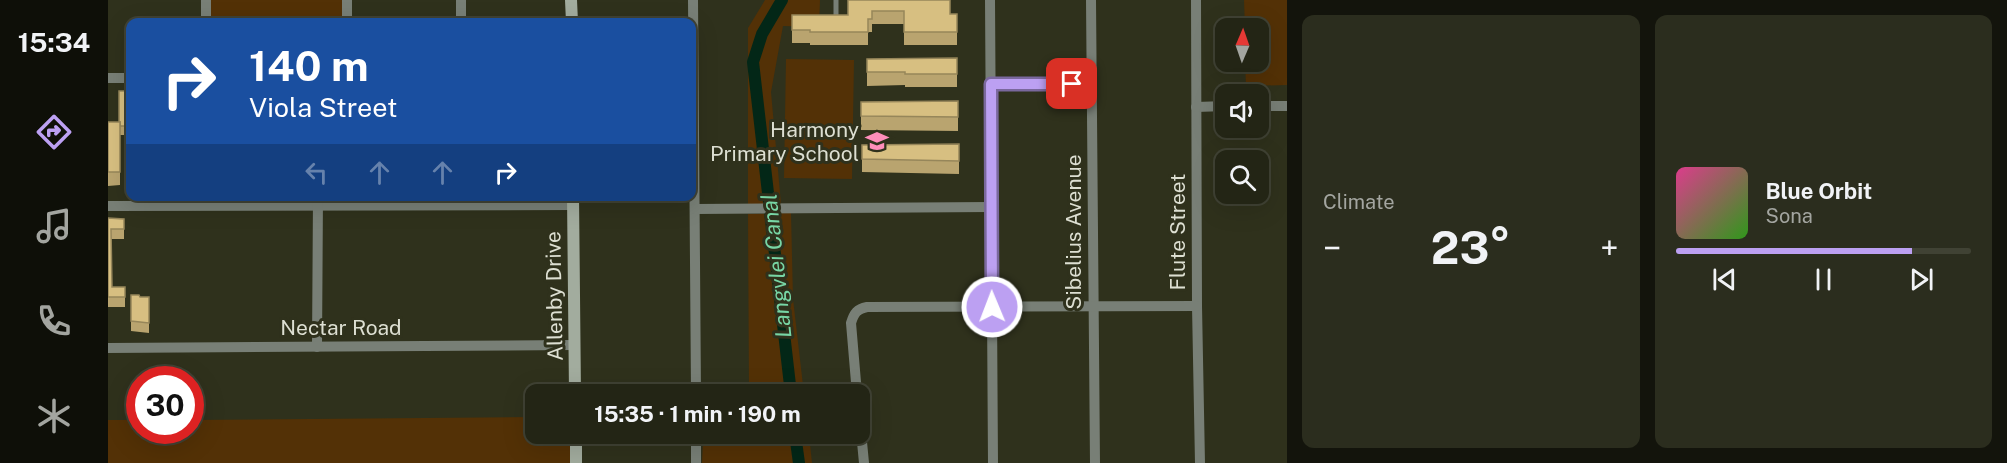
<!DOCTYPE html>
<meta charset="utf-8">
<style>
:root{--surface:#232515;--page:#2b2d1e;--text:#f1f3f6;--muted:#a3a5a0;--line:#404234;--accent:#bca0f2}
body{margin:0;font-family:"Public Sans",sans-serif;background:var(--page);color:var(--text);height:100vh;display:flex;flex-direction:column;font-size:22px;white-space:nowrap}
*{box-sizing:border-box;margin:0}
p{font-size:20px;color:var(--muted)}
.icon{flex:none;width:33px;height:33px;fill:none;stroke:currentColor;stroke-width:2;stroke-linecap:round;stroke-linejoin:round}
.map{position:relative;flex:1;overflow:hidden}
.sheet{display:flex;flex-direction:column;gap:15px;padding:15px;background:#13140c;width:720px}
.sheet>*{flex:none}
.guide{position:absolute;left:18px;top:18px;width:570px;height:183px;border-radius:12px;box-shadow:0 6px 24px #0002,0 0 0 2px var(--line);background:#1a4fa0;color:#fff;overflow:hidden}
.needle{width:39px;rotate:2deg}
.fabs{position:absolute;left:1107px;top:18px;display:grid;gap:12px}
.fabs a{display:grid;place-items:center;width:54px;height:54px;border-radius:12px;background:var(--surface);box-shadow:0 6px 24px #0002,0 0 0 2px var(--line);font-size:30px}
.speed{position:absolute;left:18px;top:366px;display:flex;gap:12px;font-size:30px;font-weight:700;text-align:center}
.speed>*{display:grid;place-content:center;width:78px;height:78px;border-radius:50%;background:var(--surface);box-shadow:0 6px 24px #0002,0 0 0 2px var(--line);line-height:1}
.speed .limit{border:9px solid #d22;background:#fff;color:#111}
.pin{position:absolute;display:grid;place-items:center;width:51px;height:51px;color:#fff;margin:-26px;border-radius:12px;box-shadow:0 3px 9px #0006}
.me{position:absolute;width:66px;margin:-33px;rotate:359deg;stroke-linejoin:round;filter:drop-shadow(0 0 4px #0008)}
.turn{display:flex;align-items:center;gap:21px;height:126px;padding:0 24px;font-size:27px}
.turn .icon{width:78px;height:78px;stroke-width:2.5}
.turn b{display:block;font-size:42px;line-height:51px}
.lanes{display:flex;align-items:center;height:57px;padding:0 24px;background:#0003;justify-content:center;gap:30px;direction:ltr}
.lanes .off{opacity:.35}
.big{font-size:45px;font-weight:700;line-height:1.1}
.sheet .widget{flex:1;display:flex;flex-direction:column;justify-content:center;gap:9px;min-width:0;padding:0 21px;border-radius:12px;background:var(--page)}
.song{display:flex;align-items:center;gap:18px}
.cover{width:72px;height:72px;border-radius:9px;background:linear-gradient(135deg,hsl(330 70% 55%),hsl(110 70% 35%))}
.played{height:6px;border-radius:3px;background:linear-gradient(90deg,var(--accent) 80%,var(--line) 80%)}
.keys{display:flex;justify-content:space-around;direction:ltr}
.heat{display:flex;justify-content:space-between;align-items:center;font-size:33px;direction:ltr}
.sheet .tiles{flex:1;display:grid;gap:15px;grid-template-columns:repeat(2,1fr)}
.trip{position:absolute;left:417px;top:384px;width:345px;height:60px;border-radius:12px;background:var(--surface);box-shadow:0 6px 24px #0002,0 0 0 2px var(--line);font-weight:700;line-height:60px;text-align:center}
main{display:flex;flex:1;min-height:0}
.dock{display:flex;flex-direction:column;width:108px;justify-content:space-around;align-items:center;background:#0e0f08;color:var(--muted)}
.dock .icon{width:42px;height:42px}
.dock .selected{color:var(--accent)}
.dock b{font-size:27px;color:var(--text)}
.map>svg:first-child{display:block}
</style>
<main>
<nav class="dock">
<b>15:34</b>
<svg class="icon selected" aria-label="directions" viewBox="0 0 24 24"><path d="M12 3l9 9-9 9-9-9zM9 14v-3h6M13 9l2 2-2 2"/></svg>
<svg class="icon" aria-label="music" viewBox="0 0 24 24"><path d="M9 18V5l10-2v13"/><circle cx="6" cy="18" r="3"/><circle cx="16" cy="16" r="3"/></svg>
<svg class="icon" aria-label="phone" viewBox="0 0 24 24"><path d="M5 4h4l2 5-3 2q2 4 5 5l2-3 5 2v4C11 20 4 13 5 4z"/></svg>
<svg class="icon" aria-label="climate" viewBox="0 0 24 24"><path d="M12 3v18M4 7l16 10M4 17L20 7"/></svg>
</nav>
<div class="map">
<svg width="1179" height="463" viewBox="0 0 1179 463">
<rect width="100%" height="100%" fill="#2f311c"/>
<g fill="#533106">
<rect x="103" y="0" width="131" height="22"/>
<polygon points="657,0 712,0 711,27 675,26 663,92 673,204 640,204 640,28"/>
<polygon points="1136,0 1179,0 1179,85 1138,86 1137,62 1150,62 1150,28 1137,28"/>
<polygon points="678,59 746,60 744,179 676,178"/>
<polygon points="683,213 685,299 696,394 641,394 640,214"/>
<polygon points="427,417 428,434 468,434 468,463 0,463 0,420 31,420 32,430 82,430 83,420"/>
<polygon points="641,434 701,434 704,463 594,463 595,442 640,442"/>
</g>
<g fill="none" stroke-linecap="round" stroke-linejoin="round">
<g stroke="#032717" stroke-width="12">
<polyline points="674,0 654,34 645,62 683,394"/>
<polyline points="687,434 691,463"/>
</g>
<polyline stroke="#787f76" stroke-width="5" points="728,22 728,0"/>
<g stroke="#787f76" stroke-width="10">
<polyline points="98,0 98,22"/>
<polyline points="239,0 239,22"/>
<polyline points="353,0 353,22"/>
<polyline points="585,0 588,394"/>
<polyline points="882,0 885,463"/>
<polyline points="983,0 987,463"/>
<polyline points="1088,0 1089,306 1092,463"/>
<polyline points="0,78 22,78"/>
<polyline points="883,84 984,84"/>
<polyline points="1150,106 1179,106"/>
<polyline points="1088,107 1118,106"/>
<polyline points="0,206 465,205"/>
<polyline points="587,209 883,207"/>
<polyline points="209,347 210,196"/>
<polyline points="0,348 466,345"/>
<path d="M749,394L743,323C746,313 749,309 759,307L1089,306"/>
<polyline points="752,421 756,463"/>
<polyline points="588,434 588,463"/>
</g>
<g stroke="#a2ac9e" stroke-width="12">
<polyline points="463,0 464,22"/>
<polyline points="465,196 467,394"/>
<polyline points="468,434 468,463"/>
</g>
</g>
<g fill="#b9a46f">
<polygon points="740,0 842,14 849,14 849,45 796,45 796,24 764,24 764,32 760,32 760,45 702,45 702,43 684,43 684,15 740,15"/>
<polygon points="849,58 849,87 797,87 797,85 759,86 759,59"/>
<polygon points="22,90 22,135 12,135 12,185 0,186 0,122 11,122 18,91"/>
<polygon points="850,101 850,131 753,130 753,102"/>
<polygon points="851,144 851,174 754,172 754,145"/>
<polygon points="0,218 16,219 16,239 3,239 4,287 17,287 17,307 0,307"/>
<polygon points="23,295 32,297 41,297 41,333 23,331"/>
</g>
<g fill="#d7bf81" stroke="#96865a" stroke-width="1.5">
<polygon points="740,0 842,0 842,14 849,14 849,32 796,32 796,11 764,11 764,19 760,19 760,32 702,32 702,30 684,30 684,15 740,15"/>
<polygon points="849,58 849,74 797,74 797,72 759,72 759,59"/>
<polygon points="18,90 22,90 22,126 12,126 12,122 11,122 11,91 18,91"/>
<polygon points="850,101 850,117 753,116 753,102"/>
<rect x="0" y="122" width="12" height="50"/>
<polygon points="851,144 851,161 754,159 754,145"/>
<polygon points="0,218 16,219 16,229 3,229 4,287 17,287 17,297 0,297"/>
<polygon points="23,295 31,295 32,297 41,297 41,323 23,321"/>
</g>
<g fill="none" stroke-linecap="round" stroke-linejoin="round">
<g stroke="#7a689d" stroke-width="15">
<polyline id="route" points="884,307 883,84 964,84"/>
</g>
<use href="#route" stroke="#bca0f2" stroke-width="10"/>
</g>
<defs>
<g id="school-bare" transform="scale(1.8)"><path d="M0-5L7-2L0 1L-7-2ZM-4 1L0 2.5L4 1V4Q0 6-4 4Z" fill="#ff8ebb" stroke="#2f311c" stroke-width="2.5" paint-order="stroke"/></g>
</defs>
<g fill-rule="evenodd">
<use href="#school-bare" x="769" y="141"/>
</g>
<g text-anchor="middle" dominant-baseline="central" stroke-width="6" stroke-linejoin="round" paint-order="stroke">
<g font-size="21" fill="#dddfd2" stroke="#2f311c" text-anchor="end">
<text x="751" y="129">Harmony<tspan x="751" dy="24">Primary School</tspan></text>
</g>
<g font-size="21" fill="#dddfd2" stroke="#2f311c">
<text transform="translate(965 232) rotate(-90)">Sibelius Avenue</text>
<text transform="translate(1069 232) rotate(-90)">Flute Street</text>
<text transform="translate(446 296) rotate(-91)">Allenby Drive</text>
<text x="233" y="327">Nectar Road</text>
</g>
<g font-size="22" font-style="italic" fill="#78d6a5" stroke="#2f311c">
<text transform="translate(668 266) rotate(-96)">Langvlei Canal</text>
</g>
</g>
</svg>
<div class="fabs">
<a><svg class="needle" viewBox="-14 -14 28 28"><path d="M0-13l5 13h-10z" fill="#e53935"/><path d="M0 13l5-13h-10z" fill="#a3a5a0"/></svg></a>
<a><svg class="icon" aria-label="sound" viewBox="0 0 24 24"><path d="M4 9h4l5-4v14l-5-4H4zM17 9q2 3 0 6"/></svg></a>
<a><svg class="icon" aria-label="search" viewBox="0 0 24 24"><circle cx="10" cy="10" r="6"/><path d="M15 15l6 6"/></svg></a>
</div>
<div class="speed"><div class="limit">30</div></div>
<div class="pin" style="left:964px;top:84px;background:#d93025"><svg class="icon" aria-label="arrive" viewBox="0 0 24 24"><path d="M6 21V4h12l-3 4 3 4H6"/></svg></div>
<svg class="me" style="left:884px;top:307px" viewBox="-20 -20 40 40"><circle r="17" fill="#bca0f2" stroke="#fff" stroke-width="3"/><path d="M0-11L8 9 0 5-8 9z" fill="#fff"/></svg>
<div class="trip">15:35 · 1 min · 190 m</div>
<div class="guide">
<div class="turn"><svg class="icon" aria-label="right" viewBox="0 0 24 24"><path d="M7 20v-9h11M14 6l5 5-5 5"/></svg><div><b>140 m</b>Viola Street</div></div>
<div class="lanes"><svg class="icon off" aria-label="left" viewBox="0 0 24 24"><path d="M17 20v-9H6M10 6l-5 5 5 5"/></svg><svg class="icon off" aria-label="ahead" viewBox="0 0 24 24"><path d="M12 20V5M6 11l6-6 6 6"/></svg><svg class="icon off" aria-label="ahead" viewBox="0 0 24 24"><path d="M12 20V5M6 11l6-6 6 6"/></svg><svg class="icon" aria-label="right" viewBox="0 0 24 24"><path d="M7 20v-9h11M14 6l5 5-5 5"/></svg></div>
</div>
</div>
<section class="sheet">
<div class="tiles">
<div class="widget"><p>Climate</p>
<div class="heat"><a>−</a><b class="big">23°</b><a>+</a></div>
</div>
<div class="widget">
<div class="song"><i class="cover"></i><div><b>Blue Orbit</b><p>Sona</p></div></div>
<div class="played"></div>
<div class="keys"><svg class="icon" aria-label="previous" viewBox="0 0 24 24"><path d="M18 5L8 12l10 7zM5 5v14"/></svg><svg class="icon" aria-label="pause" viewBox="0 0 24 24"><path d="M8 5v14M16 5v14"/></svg><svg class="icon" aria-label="next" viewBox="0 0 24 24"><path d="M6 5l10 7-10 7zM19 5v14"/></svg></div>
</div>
</div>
</section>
</main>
